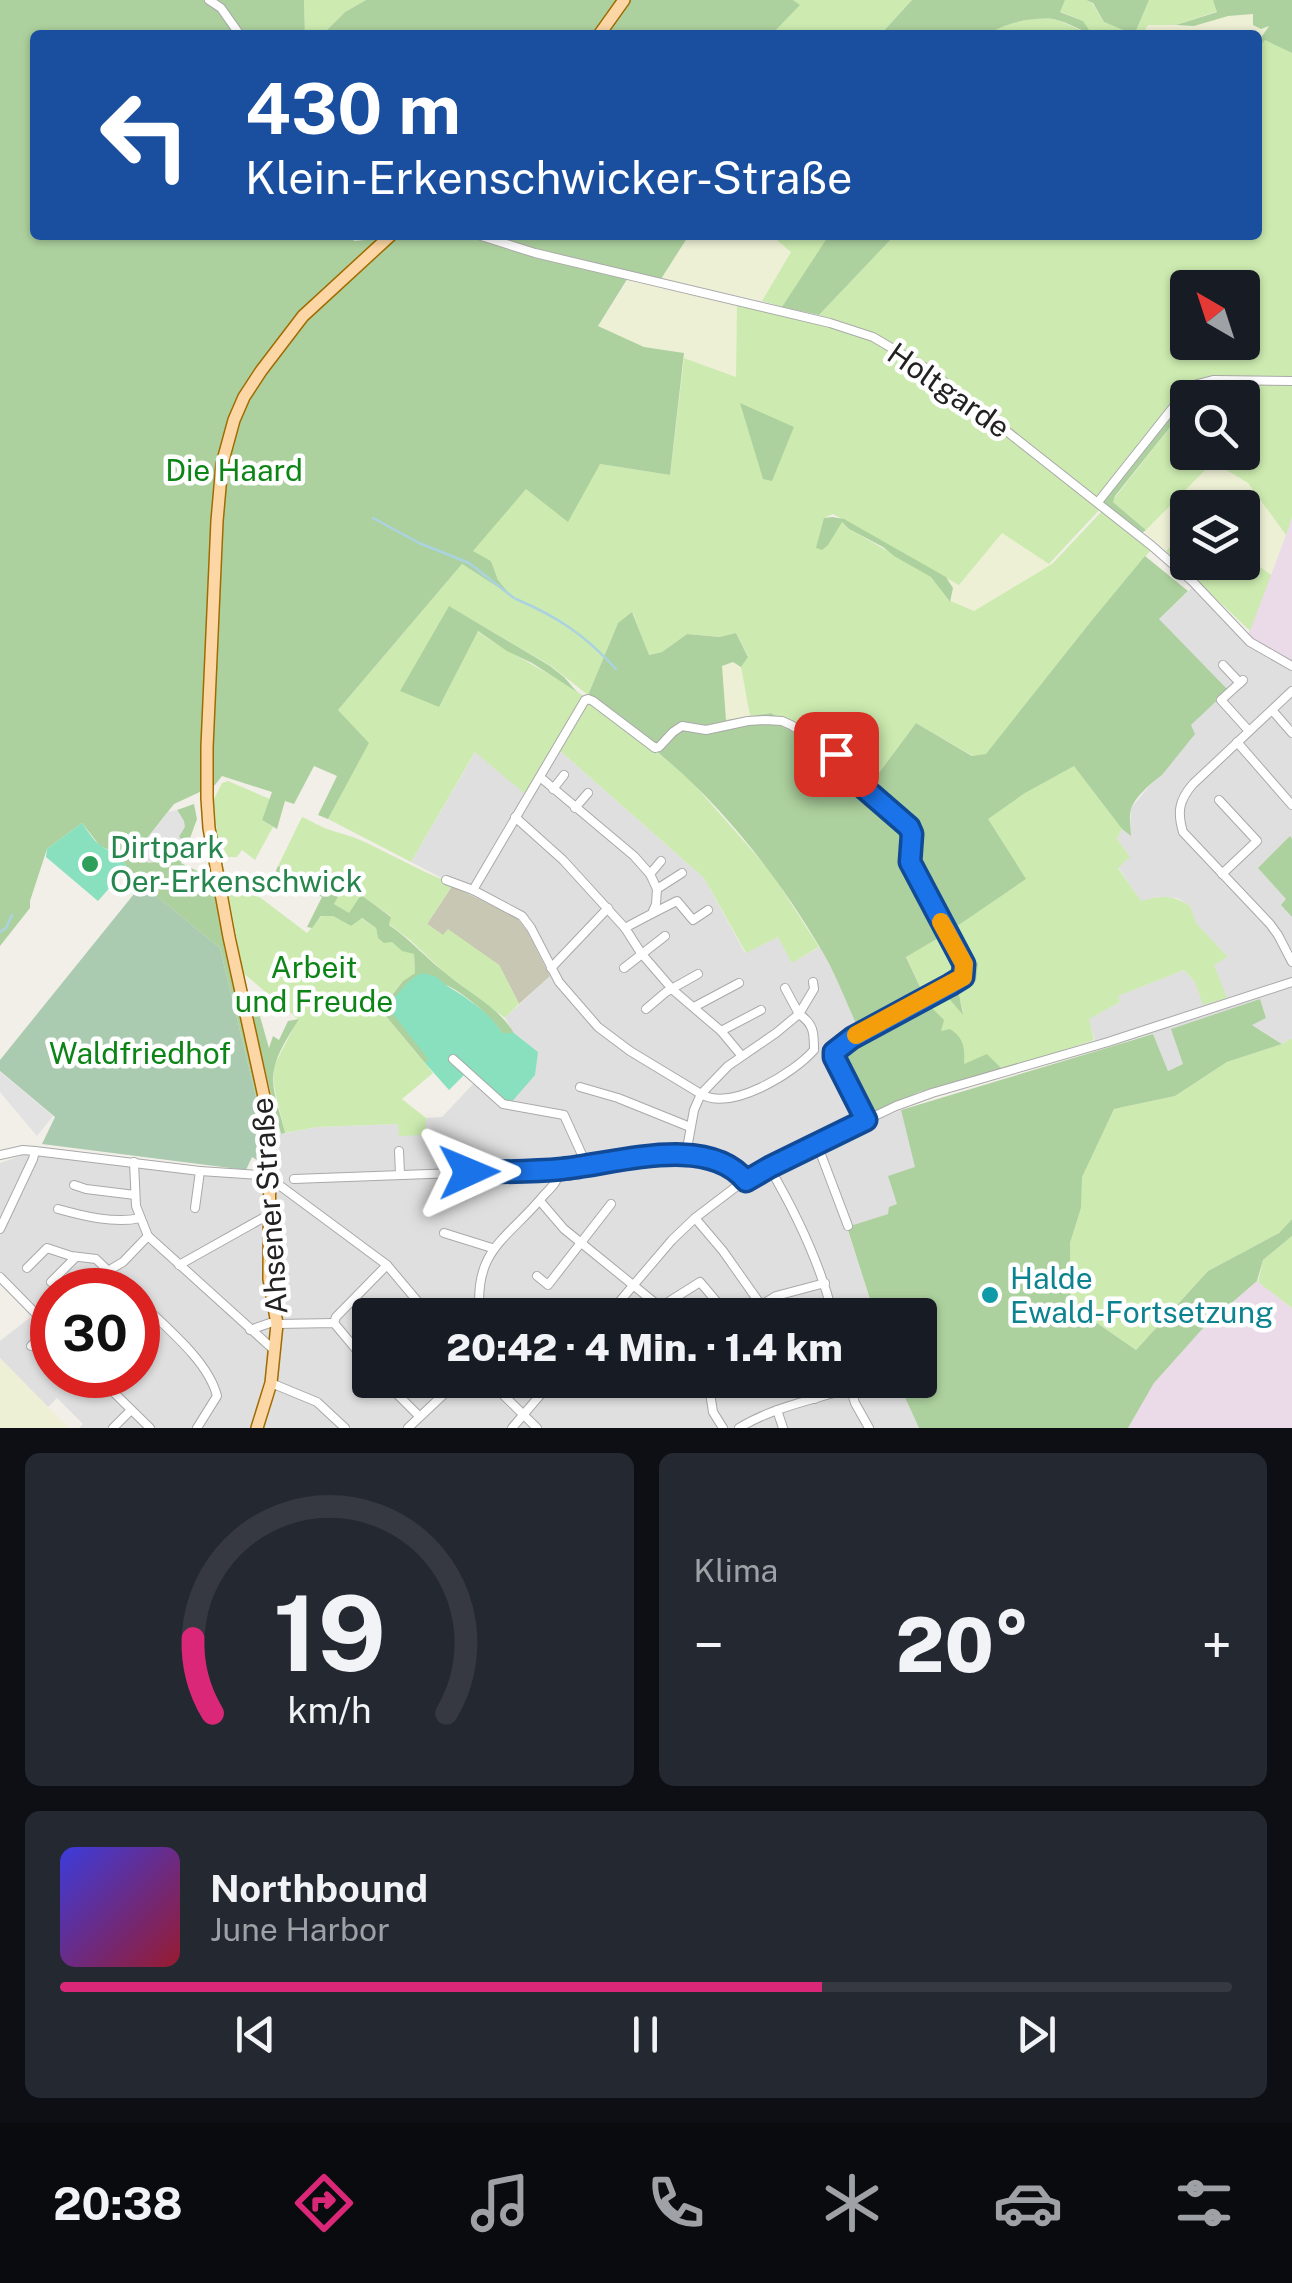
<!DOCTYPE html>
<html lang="de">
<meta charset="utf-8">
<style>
:root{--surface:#171b24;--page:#242831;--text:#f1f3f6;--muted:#9ea1a6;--line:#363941;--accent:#db2777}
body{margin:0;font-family:"Public Sans",sans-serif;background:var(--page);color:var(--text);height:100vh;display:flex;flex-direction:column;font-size:38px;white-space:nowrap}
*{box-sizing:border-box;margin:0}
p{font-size:32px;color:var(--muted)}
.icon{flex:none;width:55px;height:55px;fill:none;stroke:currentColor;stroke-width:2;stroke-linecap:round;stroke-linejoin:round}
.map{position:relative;height:1428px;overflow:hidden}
.details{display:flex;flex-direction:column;gap:25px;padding:25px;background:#0d0f14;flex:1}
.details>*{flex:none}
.banner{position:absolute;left:30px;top:30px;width:1232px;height:210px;border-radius:10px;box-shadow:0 2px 8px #0004;background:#1a4fa0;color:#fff;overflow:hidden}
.needle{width:65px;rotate:321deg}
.controls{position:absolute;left:1170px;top:270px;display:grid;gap:20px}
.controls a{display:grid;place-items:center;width:90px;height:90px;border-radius:10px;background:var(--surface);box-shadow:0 2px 8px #0004;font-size:50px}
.speed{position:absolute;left:30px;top:1268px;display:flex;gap:20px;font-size:50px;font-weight:700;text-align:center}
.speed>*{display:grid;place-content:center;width:130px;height:130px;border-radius:50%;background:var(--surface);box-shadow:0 2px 8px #0004;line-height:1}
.speed .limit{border:15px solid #d22;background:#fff;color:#111}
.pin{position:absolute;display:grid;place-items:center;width:85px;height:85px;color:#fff;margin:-42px;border-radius:20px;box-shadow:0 5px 15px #0006}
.me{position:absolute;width:110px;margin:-55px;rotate:89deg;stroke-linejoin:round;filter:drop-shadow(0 0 8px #0008)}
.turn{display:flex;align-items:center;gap:35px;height:210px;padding:0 50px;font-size:45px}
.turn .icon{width:130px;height:130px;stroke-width:2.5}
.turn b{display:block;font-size:70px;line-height:85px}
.big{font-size:75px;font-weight:800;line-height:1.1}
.details .tile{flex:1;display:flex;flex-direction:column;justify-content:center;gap:15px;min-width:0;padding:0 35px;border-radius:15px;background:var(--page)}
.details .dial{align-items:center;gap:0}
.dial svg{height:260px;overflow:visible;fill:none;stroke:var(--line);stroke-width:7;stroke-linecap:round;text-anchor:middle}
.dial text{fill:var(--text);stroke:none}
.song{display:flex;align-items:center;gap:30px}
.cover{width:120px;height:120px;border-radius:15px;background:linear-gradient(135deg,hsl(240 70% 55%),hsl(350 70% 35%))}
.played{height:10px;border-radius:5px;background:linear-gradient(90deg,var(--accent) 65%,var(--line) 65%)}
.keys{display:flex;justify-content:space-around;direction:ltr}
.heat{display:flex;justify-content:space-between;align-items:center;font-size:55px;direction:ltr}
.details .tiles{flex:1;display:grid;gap:25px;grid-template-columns:1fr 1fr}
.tile:last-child{grid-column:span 2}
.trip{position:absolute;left:352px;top:1298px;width:585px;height:100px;border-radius:10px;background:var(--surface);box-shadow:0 2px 8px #0004;font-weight:800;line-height:100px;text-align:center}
.tabs{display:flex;height:160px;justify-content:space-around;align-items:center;background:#090b0e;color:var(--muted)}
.tabs .icon{width:70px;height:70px}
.tabs .current{color:var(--accent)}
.tabs b{font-size:45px;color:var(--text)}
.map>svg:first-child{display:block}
</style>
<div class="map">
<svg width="1292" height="1428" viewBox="0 0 1292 1428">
<rect width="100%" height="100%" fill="#f2efe9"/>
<g fill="#e0dfdf" fill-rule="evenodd">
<polygon points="1197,583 1253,640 1292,666 1292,1038 1282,1044 1251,1024 1266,1018 1259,999 1183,1064 1168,1071 1153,1034 1098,1049 1088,1019 1120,1002 1117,996 1184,970 1195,982 1213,965 1228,957 1195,923 1190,906 1177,898 1159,897 1141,902 1118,867 1129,857 1117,839 1122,829 1131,835 1131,808 1155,779 1191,726 1159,619"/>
<path d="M558,749L704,878L745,953L778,937L793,962L820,947L862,1030L832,1054L869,1124L901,1110L916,1167L897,1205L888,1214L847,1228L875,1315H370V1380H897L919,1428H79L83,1424L57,1398L48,1407L0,1358V1341L32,1316L0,1281V1163L26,1154L272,1172L281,1158L276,1135L317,1127L398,1124L426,1135V1118L442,1117L474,1083L501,1107L538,1052L514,1033L505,1018L553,973L529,924L411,862L476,751L530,798ZM52,1290H138V1375H52Z"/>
</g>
<g fill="#ebdbe8">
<polygon points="1292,517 1292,666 1248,635"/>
<polygon points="1257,1281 1292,1308 1292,1428 1128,1428 1154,1383 1205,1326"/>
</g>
<polygon fill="#c7c7b4" points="452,886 516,917 527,931 550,976 519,1004 499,965 448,930 444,936 427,924"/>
<g fill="#eef0d5">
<polygon points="1249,13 1270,24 1258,42 1258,35 1142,35 1147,25 1194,26 1227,15"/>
<polygon points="689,235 771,235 791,251 762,301 661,279"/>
<polygon points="629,279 737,299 736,377 684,358 684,353 644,347 598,326"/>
<polygon points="1213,462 1248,483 1286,535 1271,575 1243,554 1242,508 1188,508 1187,533 1181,536 1166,551 1144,532"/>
<polygon points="1002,532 1052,564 974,611 950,602 953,588 946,577 960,584"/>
<polygon points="733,662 741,667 750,716 725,721 722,666"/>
<polygon points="0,1358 48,1407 69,1428 0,1428"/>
</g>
<g fill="#cdebb0" fill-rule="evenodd">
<polygon points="304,0 366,0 345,12 322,35 305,35"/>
<polygon points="793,0 912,0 880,35 771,35 799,5"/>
<path d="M1065,0H1086L1092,3L1104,22L1135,33L1149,0H1213L1218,11L1176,25H1148L1142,35H988C1001,23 1035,17 1052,19C1063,21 1074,28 1084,31L1083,21L1059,11Z"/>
<path d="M1265,39L1292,53V379L1196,383L1098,498L1038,453L1103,506L1049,564L1002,533L959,585L833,514L824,518L842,522L849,529L930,575L948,600L974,611L1052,564L1102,511L1151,550L1092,620L986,755L973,756L916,723L870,785L840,751L771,713L750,716L741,667L748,656L736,633L722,637L687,634L662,652L648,655L633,613L618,623L588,695L551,666L450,607L439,707L477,631C512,655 550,673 585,697L525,794L475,752L411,862L328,819L368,744L338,710L462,564L507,593L498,580L491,561L472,551L526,488L600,464L670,475L684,358L736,377L737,299L827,321L819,315L895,235H1258V48ZM1188,288H1242V342H1188Z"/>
<polygon points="771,235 829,235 783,307 762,301 791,252"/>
<polygon points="1248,381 1292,382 1292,517 1286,535 1248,483 1213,462 1146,530 1112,501 1187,406 1188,452 1242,452 1242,398 1240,397 1247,393"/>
<polygon points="1187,533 1188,562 1242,562 1243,554 1271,575 1250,631 1166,551 1181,536"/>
<polygon points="590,702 685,774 771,872 819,947 792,963 778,937 746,953 704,878 558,749 583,704"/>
<path d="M1074,765L1122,829L1117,839L1130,857L1118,868L1141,901C1161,896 1171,894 1190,906L1196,923L1228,957L1214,965L1227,998L1203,1005L1195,982L1184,970L1118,996L1120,1002L1089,1019L1094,1040L1003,1070L964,1065L940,1031L932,1008L938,999L946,995L963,1013L959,994L972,961L962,949L958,939L966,974L925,998L906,956L950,931L1025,879L987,819L1025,793Z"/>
<polygon points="228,781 270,799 262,820 273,827 255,860 242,850 237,857 219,857 214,799 222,783"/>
<path d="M302,817C311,821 321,827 330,830C343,834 355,837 367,843C396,857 423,872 453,884L427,924L443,935L448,929L499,965L519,1004L505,1018L446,974L410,940L389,924L391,916L361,896L350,914L334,904L337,897L278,866Z"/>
<path d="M224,870L307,933L322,916H333L351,926L361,918L376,928L378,938L392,942L414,954L415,973L403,981L380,1009L433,1073L402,1099L426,1118V1135L399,1136L398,1124L317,1127L285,1133C281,1110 270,1088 275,1064L298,1019L243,973Z"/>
<polygon points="1292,1038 1292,1219 1279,1233 1208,1271 1136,1350 1071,1305 1070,1243 1081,1208 1081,1177 1114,1109 1175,1096 1227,1062 1282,1044"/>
<polygon points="1292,1236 1292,1308 1258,1282 1263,1260"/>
</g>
<g fill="#add19e">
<path d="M0,0H304L305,35H35V235H343L355,241L382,238L385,235H689L661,279L631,273L598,326L644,347L684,353L670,475L600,464L568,522L526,489L473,551L491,561L498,580L510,595L462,564L338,710L369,743L328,819L318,815L337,776L314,766L294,804L285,801L277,829L262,820L272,792L222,776L215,785L174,804L137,851L179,836C187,827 183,819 177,810L194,804L197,819L181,863L199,872L212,867L219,921L226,939L224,947L235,983L255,1082L262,1128L256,1126L257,1101L220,948L154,894L127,868L123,860L116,853L100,846L82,823L47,849L30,901V908L0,946Z"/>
<polygon points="366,0 793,0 800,5 771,35 322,35 345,12"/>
<path d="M912,0H1065L1060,12L1083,21L1089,30L1084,31C1075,27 1063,21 1053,19C1035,17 1001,23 988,35H880Z"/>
<polygon points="1086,0 1149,0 1135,33 1131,33 1104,22 1093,3"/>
<polygon points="1213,0 1292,0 1292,53 1265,40 1258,48 1258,42 1269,26 1261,29 1253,25 1253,14 1228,16 1194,26 1176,25 1217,12"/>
<polygon points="829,235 895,235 819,315 782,307"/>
<polygon points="1248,381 1247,393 1240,397 1188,398 1187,406 1115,496 1113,502 1146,530 1139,535 1098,502 1196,383"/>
<polygon points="740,403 794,427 772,481 763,479"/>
<polygon points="832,517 844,519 946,577 953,588 950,602 931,577 894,556 883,547 849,529 842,522 828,545 822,550 816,548 824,518"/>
<path d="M1145,556L1188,591L1159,619L1228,690L1191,725L1195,734L1162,775C1152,782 1135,797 1131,809C1129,817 1131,828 1131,836L1122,829L1074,766L1025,793L988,819L1026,879L950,931L906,957L927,1002L950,989L966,975L949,935L958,939C962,949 967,959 978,963L976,981L959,994L963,1015L946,995L938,999L932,1008L944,1020L941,1031L950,1029C964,1038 965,1048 964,1064L987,1054L1003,1070L919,1092L868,1115L837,1053L859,1030C846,1002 835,972 819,946C779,878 719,801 657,752V748L588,695L618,623L632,612L649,655L662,652L687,634L720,637L736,633L748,657L741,667L733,662L722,666L726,720L771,713L840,751L870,785L916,723L972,756L986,754L1092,620Z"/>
<polygon points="449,606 550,666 564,677 577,692 532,663 507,651 478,631 439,707 400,691"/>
<polygon points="1290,836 1292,839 1292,917 1281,905 1286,899 1258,868"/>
<path d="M278,866L338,897L334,904L349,913L361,895L391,917L389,925C411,940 428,960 449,976C471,994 499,1008 514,1033L502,1034C494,1018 458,987 440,983C431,980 417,983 408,983L400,994L429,1060L425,1063L380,1009L386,996L389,999L403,981L415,973L414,954L402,951L392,942L384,943L378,938L376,928L362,918L351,926L333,916H321L312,928L307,927L322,897L275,873Z"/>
<polygon points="1260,999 1266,1018 1252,1025 1282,1044 1227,1062 1175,1096 1114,1109 1082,1177 1081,1208 1070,1243 1071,1305 1136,1350 1208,1271 1279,1233 1292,1219 1292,1236 1263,1260 1257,1281 1205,1326 1154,1383 1128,1428 919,1428 897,1380 920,1380 920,1315 875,1315 847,1227 888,1214 889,1207 897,1204 888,1176 915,1167 901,1110 1153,1034 1168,1071 1183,1064 1171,1029"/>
<path d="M257,1006L269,1048L273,1036L279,1040L288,1021L299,1019C290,1034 277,1052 274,1070C270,1090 281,1113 285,1133L281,1134L254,1026L252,1007Z"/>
</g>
<polygon fill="#aacbaf" points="142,884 220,948 257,1101 264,1144 257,1160 252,1157 246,1170 42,1144 55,1117 0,1071 0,1060"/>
<g fill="#88e0be">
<path d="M82,823C87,830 93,840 100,845C112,855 120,850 127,868L98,901L46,857L47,849Z"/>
<path d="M422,973L437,977C443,984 449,987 457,992C474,1003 493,1017 502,1033H514L538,1052L535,1075L509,1105L505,1104L501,1108L464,1075L449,1090L425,1063L428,1059L387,1006C398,995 408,978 422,973Z"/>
</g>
<g fill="#e2e2e2">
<polygon points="177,810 184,821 185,827 179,836 181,839 163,861 148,863 136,852 168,812"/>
<polygon points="0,1072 53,1116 37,1136 0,1092"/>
</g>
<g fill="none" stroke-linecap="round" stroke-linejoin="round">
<g stroke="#aad3df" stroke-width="2.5">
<polyline points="373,518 419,543 469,563 514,598"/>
<path d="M516,599C558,617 585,635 616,669"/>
<polyline points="0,932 6,928 12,915"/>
</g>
<g stroke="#a9a9a9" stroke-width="10">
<g id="minor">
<polyline points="209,0 221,8 240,35"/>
<polyline points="478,235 535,253 830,323 873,337 929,370 1152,546 1193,582 1250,642 1292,666"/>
<polyline points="1098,502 1190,386 1213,380 1292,381"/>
<polyline points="1223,665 1240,683"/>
<polyline points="1243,680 1221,700 1249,731"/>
<path d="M1292,691L1193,784C1179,800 1177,812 1183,832L1270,924L1278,935L1292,962"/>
<polyline points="1272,710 1292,733"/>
<polyline points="1237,742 1292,805"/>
<polyline points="540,777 634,856 650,874 657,889 656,904 653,911"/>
<polyline points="553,789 564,775"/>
<polyline points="1219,800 1257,841 1222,874"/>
<polyline points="575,808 588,793"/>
<polyline points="515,817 563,860 625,928 641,953 673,990 721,1031 741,1055"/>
<polyline points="650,874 661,861"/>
<polyline points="446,880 473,890 522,916 531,928 559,982 598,1027 630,1051 701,1094 694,1110 686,1154"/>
<polyline points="657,889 682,873"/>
<polyline points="473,890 585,700 588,699 593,701 655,748 659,747 673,732 682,726 706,730 748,721 765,720 782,721 791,725 836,753 864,788 909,827 913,835 909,862 964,964 963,977 951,985 852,1038 833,1052 834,1057 866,1120"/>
<path d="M625,928C643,918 659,910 677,901L693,920L708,910"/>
<polyline points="551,968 608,908"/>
<polyline points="624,968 665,936"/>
<polyline points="785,988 799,1014 814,989 813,982"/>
<polyline points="694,1007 739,983"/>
<polyline points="646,1009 666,992 698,974"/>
<path d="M799,1014C814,1024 814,1033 814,1050C794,1073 731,1112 701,1094L728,1066L776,1033Z"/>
<polyline points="721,1031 761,1010"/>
<polyline points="453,1059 503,1104 564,1115 587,1166"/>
<polyline points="580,1087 618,1098 690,1127"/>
<polyline points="817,1144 848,1226"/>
<polyline points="399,1151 400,1174"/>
<polyline points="0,1155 23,1150 35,1151 200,1171 258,1175 271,1179 387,1265 429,1315"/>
<polyline points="134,1162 136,1206 148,1236 274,1350"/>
<path d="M769,1167C796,1213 820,1263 833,1315"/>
<polyline points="294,1179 560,1169 686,1154 716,1159 729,1164 745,1181"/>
<polyline points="74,1185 86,1189 135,1195"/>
<polyline points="540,1201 564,1229 670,1315"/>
<polyline points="195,1208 200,1171"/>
<path d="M58,1209C83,1216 115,1224 140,1218"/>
<polyline points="695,1218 723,1251 761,1305"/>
<polyline points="0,1229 33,1159 35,1151"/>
<polyline points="444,1233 492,1248"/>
<polyline points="179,1265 270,1214"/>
<polyline points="27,1268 47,1248 71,1256 96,1259 128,1290"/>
<polyline points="537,1276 548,1285 611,1204"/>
<polyline points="0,1277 52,1330"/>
<polyline points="51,1282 76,1257"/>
<polyline points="76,1290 123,1262 148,1236"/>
<path d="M138,1300C164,1326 208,1360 217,1396L197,1428"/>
<polyline points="662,1306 700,1282 728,1315"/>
<polyline points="479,1307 487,1307 496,1315"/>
<polyline points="36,1314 52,1304"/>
<path d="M480,1315C473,1249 508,1239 544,1195C552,1187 559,1180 560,1169"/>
<polyline points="608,1315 672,1240 695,1218 737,1186 784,1159 896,1106 932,1093 1108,1042 1292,982"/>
<polyline points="745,1315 776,1296 825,1283"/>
<polyline points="334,1323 336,1317 387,1265"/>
<polyline points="277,1324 334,1323 370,1366"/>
<polyline points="250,1330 270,1323"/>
<polyline points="31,1346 50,1327"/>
<polyline points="96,1375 150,1428"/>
<polyline points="383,1380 419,1416"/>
<polyline points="488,1380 537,1428"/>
<polyline points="708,1380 713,1412 723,1428"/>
<polyline points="809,1380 815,1399"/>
<polyline points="848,1380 855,1403 869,1428"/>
<polyline points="271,1383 317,1402 345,1428"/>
<polyline points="709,1388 721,1380"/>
<polyline points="777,1410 783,1428"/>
<polyline points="113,1428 131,1410"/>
<polyline points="408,1428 459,1380"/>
<polyline points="512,1428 553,1380"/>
<path d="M739,1428C773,1407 813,1400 850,1388"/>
</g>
</g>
<g stroke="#a06b00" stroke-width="14">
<g id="major">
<polyline points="599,35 624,0"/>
<polyline points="257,1428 271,1383 277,1324 269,1279 270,1124 229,937 209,828 207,798 207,747 217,521 222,464 234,420 244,397 261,371 303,316 391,235"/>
</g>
</g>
<use href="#minor" stroke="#fff" stroke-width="8"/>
<use href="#major" stroke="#fcd6a4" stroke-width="11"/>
</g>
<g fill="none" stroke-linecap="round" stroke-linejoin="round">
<g stroke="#114b97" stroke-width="25">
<path id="route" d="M469,1172C500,1172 531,1172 562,1169C615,1164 708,1133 746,1181L770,1167L866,1120L834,1057V1052L852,1038L950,985L963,977L964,964L910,862L912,834L909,827L864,788L836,754"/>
</g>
<use href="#route" stroke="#1a73e8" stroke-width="18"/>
<polyline stroke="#f59e0b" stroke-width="18" points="856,1035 963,977 964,964 941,922"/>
</g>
<circle fill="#2e9e5b" stroke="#fff" stroke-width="4" cx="90" cy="864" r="10"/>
<circle fill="#0f9aa8" stroke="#fff" stroke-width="4" cx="990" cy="1295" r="10"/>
<g text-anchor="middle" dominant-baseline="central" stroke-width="9" stroke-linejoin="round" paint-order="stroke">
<g font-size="30" fill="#222" stroke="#fff">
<text transform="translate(949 390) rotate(35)">Holtgarde</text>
<text transform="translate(269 1206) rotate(-94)">Ahsener Straße</text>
</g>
<g font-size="30" fill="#0c8416" stroke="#fff">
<text x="234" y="470">Die Haard</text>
<text x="314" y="967">Arbeit<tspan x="314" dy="34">und Freude</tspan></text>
<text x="140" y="1053">Waldfriedhof</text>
</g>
<g font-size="30" fill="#27864d" stroke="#fff" text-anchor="start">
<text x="110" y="847">Dirtpark<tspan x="110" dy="34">Oer-Erkenschwick</tspan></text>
</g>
<g font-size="30" fill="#0d838f" stroke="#fff" text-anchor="start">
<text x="1010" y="1278">Halde<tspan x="1010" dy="34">Ewald-Fortsetzung</tspan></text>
</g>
</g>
</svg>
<div class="controls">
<a><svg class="needle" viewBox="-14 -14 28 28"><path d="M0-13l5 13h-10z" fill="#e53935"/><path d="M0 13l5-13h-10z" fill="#9ea1a6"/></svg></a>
<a><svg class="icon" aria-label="search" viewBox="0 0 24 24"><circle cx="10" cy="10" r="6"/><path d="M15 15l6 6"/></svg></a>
<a><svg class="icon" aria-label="layers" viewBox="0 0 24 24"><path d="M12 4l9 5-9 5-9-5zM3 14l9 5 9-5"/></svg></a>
</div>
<div class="speed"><div class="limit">30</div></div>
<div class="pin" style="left:836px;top:754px;background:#d93025"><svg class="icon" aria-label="arrive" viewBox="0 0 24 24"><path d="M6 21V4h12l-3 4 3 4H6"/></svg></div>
<svg class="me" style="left:469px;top:1172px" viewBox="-20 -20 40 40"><path d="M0-17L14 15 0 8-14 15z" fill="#1a73e8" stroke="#fff" stroke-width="4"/></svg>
<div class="trip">20:42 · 4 Min. · 1.4 km</div>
<div class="banner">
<div class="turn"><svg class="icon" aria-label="left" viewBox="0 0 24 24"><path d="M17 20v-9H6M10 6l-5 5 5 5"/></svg><div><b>430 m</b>Klein-Erkenschwicker-Straße</div></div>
</div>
</div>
<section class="details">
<div class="tiles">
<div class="tile dial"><svg viewBox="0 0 100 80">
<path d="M14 69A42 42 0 1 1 86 69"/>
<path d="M14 69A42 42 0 0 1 8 46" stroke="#db2777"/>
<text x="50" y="56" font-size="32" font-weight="700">19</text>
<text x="50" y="72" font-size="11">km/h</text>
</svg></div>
<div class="tile"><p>Klima</p>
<div class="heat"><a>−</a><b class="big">20°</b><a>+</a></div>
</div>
<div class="tile">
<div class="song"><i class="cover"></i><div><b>Northbound</b><p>June Harbor</p></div></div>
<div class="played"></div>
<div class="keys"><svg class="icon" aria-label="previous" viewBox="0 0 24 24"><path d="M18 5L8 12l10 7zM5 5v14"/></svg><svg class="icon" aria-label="pause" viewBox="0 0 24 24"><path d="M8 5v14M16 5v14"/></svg><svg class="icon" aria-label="next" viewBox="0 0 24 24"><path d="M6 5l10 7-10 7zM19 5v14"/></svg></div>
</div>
</div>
</section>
<nav class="tabs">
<b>20:38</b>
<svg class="icon current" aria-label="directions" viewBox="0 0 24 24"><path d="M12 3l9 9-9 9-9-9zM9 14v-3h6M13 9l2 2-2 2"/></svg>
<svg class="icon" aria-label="music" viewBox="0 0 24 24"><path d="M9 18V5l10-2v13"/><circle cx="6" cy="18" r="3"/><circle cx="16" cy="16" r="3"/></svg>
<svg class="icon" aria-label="phone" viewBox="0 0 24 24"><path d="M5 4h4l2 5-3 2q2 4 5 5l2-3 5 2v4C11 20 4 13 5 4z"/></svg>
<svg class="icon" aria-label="climate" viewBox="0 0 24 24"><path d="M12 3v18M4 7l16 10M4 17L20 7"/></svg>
<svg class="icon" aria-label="car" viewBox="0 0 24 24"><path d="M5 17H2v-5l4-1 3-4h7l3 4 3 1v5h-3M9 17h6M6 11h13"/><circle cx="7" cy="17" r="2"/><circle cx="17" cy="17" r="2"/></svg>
<svg class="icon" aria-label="filters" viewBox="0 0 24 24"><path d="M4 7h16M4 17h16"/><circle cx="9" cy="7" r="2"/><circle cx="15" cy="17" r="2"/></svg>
</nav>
